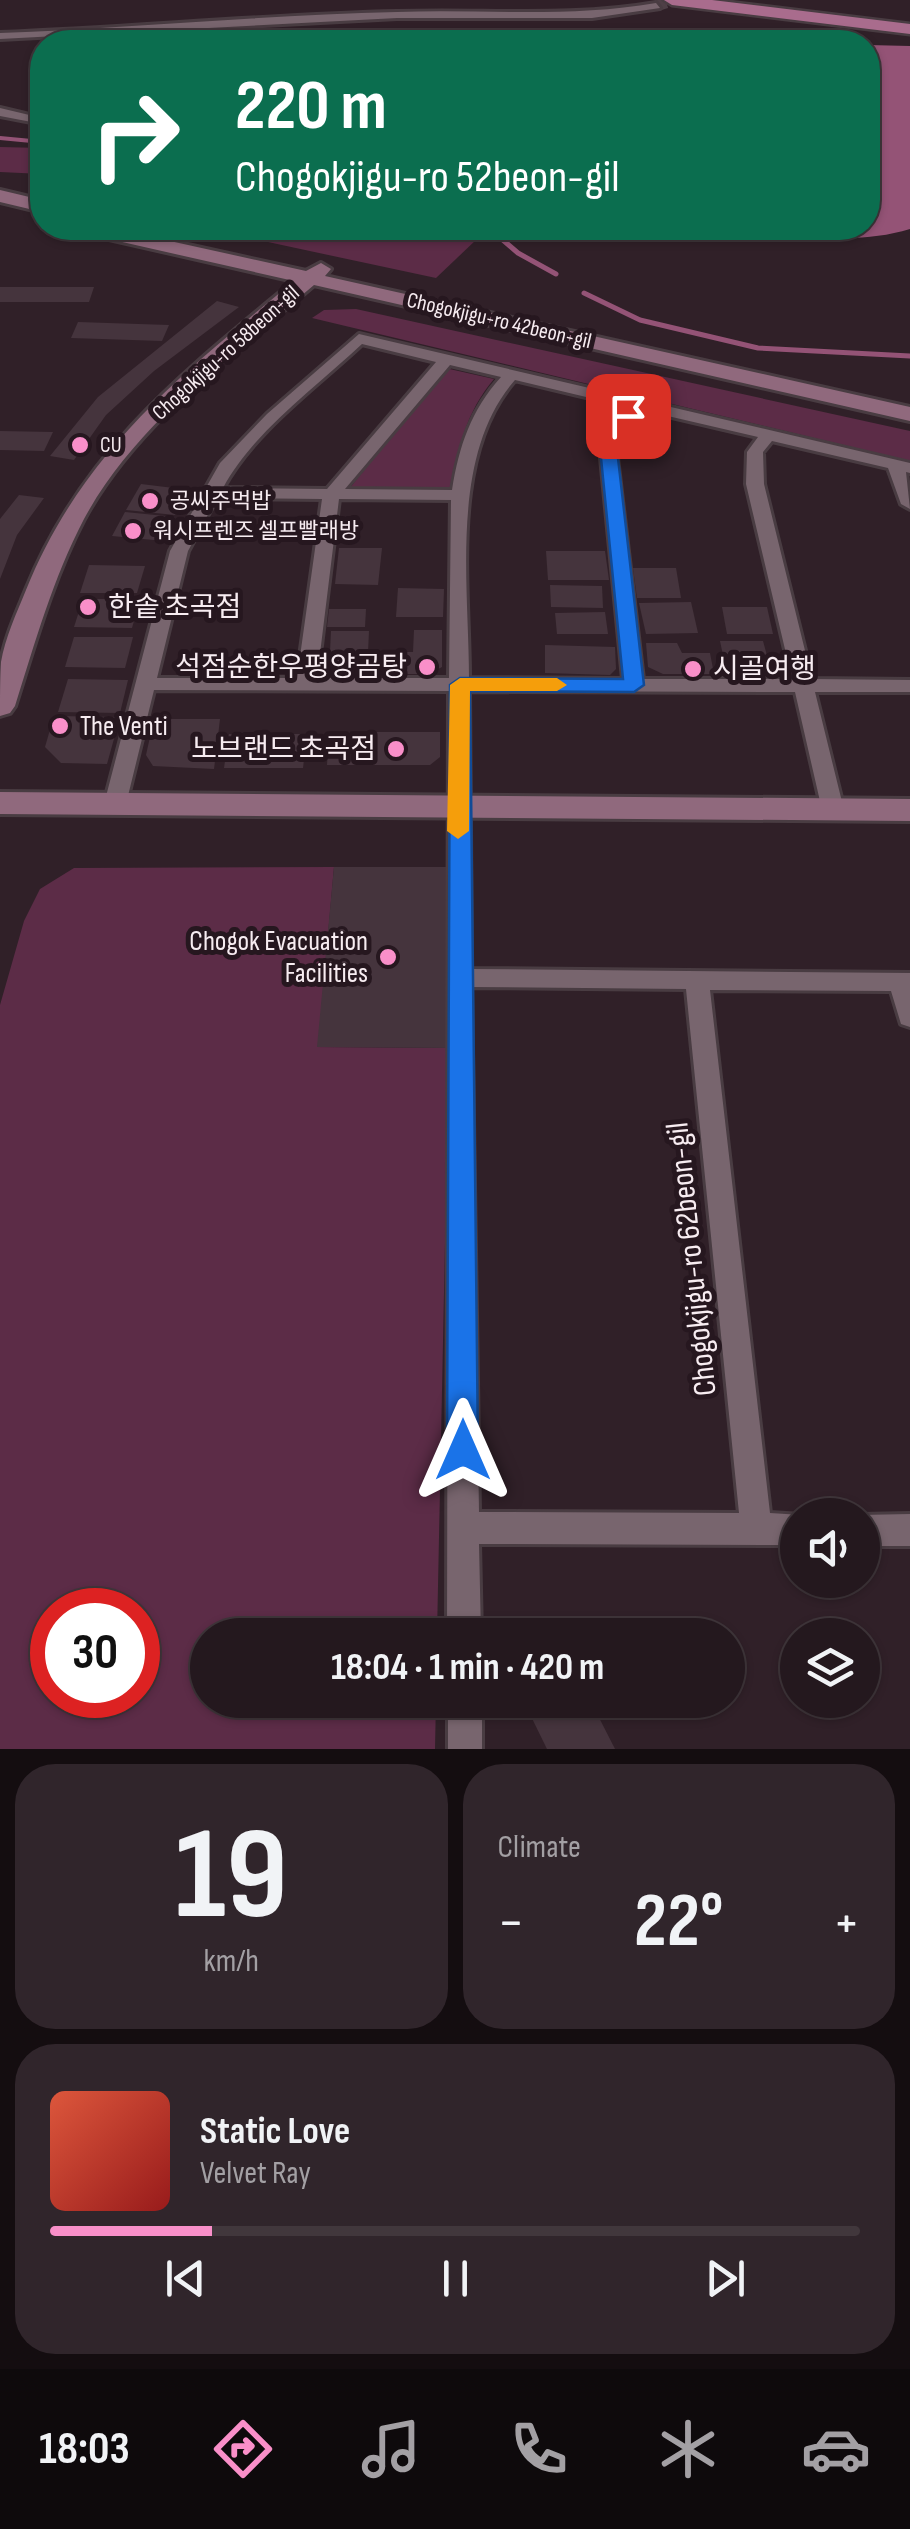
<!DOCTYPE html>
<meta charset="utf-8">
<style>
:root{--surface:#24181e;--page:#30252b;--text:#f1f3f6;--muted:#a3a0a4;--line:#41373c;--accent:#f98fc9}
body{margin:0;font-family:"Sofia Sans Condensed","Noto Sans KR",sans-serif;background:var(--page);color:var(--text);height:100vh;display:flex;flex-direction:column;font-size:38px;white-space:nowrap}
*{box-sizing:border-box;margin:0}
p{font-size:32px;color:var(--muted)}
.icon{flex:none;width:55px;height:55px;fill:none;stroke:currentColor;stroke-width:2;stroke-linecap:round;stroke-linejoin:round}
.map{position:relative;height:1749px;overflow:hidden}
.sheet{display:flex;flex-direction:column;gap:15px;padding:15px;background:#140d10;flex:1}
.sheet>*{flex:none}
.hud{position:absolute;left:30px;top:30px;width:850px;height:210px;border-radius:40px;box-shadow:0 2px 8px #0004,0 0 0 2px var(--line);background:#0b6e4f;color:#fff;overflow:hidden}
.buttons{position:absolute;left:780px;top:1498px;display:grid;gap:20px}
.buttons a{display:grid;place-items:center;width:100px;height:100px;border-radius:50%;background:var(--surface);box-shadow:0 2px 8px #0004,0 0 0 2px var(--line);font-size:50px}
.speed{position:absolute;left:30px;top:1588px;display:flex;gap:20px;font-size:50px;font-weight:700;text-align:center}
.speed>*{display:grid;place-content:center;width:130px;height:130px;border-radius:50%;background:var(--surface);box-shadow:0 2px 8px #0004,0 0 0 2px var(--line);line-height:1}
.speed .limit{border:15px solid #d22;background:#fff;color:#111}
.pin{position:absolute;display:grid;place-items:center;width:85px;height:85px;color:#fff;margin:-42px;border-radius:20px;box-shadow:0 5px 15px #0006}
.me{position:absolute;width:110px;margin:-55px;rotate:0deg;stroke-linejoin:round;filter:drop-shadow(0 0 8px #0008)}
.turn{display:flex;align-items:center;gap:35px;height:210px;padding:0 40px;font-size:45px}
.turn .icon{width:130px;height:130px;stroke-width:2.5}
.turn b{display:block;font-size:70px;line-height:85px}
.big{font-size:75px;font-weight:700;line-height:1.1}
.sheet .card{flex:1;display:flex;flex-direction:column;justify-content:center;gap:15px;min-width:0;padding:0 35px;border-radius:40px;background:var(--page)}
.sheet .dial{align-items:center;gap:0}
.dial b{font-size:130px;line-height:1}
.song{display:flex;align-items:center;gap:30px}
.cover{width:120px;height:120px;border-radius:15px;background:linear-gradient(135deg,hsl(10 70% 55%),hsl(0 70% 35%))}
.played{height:10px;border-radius:5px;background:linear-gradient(90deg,var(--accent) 20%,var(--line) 20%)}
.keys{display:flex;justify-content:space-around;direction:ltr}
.heat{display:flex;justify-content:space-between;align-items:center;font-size:55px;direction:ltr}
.sheet .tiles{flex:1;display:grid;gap:15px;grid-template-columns:1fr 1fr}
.card:last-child{grid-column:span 2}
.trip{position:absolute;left:190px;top:1618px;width:555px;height:100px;border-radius:50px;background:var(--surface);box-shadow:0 2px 8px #0004,0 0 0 2px var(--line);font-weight:700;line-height:100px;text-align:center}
.tabs{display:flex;height:160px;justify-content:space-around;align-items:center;background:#0e0a0c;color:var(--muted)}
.tabs .icon{width:70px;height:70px}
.tabs .active{color:var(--accent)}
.tabs b{font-size:45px;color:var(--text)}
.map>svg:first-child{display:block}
</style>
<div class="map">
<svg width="910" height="1749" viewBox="0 0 910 1749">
<rect width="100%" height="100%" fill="#302028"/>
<g fill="#5c2c47" fill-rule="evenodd">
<polygon points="0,147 42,148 42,174 0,172"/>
<polygon points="202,228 424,228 477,239 436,278"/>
<polygon points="356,309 910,431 910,461 312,318 324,310"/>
<path d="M445,368L494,379C466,412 458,448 452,489H349Z"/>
<path d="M334,867L318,1047L449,1048L437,1635H208V1700H436L435,1749H0V1005L24,921L40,889L74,868ZM52,1610H138V1695H52Z"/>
</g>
<path fill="#945376" d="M868,45L910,46V229C858,245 804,236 751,228H868Z"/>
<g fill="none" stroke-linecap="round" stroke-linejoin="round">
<polyline stroke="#945376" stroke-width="4" points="0,138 42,142"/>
<g stroke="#945376" stroke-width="5">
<polyline points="489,228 518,253 556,274"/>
<polyline points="584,293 640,320 758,348 910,356"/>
</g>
</g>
<g fill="#45343d">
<polygon points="0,287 94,287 89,302 0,302"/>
<polygon points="217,301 239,307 154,371 106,415 74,460 50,456 98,397"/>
<polygon points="78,322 169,325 162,341 71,338"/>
<polygon points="0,431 53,432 44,451 0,450"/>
<polygon points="141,484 190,490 175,515 126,510"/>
<polygon points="19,495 44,498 17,535 0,579 0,519"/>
<polygon points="125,512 175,517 164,541 112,536"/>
<polygon points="339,548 382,548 378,585 335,584"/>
<polygon points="546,551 605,551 609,580 548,580"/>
<polygon points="89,565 145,566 137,593 80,593"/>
<polygon points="633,568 676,568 681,598 637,598"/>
<polygon points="550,585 602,586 603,608 551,607"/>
<polygon points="398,588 444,589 443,617 396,617"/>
<polygon points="83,599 140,599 132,628 74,627"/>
<polygon points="691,602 698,633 646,634 639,603"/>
<polygon points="722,607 767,607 773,634 727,634"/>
<polygon points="329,609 366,609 365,627 327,627"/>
<polygon points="605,612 608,634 557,634 555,613"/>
<polygon points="414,630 442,630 442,667 428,674 385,674 387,652 413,652"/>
<polygon points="331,631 369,631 368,652 330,652"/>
<polygon points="74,637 133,637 125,668 65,667"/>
<polygon points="720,641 763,641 772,674 727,674"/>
<polygon points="646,643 677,643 682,653 710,653 714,674 663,674 648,667"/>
<polygon points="545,645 615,647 616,669 610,675 545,673"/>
<polygon points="352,654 378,654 377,675 332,675 320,667 321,660 352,660"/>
<polygon points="68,679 128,680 120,713 58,712"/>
<polygon points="54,716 120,717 107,764 61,763 45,747"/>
<polygon points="154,719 220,719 214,769 153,766 146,755"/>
<polygon points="329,732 440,732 440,757 430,765 327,765"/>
<polygon points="229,734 307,734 303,768 224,768"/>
<polygon points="334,867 452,867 449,1048 317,1047"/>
<polygon points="523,1700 590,1700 615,1749 547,1749"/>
</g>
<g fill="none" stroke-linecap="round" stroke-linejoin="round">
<polyline stroke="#4e3f46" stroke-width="11" stroke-dasharray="11 6" stroke-linecap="butt" points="656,6 675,0"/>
<g stroke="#493c42" stroke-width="6">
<g id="street">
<path d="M656,3L660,8L592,18H397L0,39V33C132,28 264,15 397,12C484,9 570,18 656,3Z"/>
<polygon points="0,108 42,118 42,124 0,116"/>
<path d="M359,334L910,463V473L906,472L910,509L901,504L888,468L772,441L763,452L764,484L812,679L910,680V692H815L844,810L841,815H825L822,810L795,692L469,691L471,969L910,973V1027L901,1024L891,991L710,990L770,1513L802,1515H798V1545L479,1544L481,1635H447L449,691L154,690L126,804L115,812L104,804L170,551L220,463L267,414ZM362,344L436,362L327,489L223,488C254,431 315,388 362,344ZM450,365L501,377C471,410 459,446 452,490L345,489ZM515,380L628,407L609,432L601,458L623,679L469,678C469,584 449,455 515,380ZM642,410L758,437L747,452L746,484L792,679H643L617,458L625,433ZM217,498L322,499L297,678H157L188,551ZM339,499L451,500L449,678H317ZM471,987L686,989L739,1513L479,1512Z"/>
<polygon points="910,1514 910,1546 862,1546 860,1515"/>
<rect x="448" y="1700" width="34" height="49"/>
</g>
</g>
<g stroke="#493c42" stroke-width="6">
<g id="secondary">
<polygon points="0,190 42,200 42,212 0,202"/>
<path d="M78,228H111L306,271L321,263L331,269L325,276L910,407V421L314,285C232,355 136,423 84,519C53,578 35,643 15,706L10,713L0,716C0,699 0,678 1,662C5,638 17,612 26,590C82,451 183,373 294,281L87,234Z"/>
<polygon points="0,792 910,799 910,821 0,814"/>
</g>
</g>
<g stroke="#493c42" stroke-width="5">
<polygon id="primary" points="664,0 712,0 910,24 910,34 672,5"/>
</g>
<use href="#street" fill="#78656e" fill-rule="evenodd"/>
<use href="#secondary" fill="#90697d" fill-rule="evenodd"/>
<use href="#primary" fill="#a96c8d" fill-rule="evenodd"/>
</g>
<polygon fill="#1a73e8" stroke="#114b97" stroke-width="2.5" points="628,411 637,416 625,432 618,458 644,685 634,692 470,691 478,1450 474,1460 463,1465 452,1460 447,1450 450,685 460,678 623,679 601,458 608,432 623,412"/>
<polygon fill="#f59e0b" points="460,678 557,678 567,685 557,691 470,691 469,831 458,839 447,831 450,685"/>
<g fill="#f98fc9" stroke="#26171f" stroke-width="4">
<circle cx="80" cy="445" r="10"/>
<circle cx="150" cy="501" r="10"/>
<circle cx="133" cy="531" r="10"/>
<circle cx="88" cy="607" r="10"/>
<circle cx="427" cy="667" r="10"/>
<circle cx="693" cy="669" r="10"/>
<circle cx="60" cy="726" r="10"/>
<circle cx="396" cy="749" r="10"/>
<circle cx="388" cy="957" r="10"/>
</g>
<g text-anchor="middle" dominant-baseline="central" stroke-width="10" stroke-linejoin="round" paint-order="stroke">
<g font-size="22" fill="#f7ecf1" stroke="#26171f">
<text transform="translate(499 321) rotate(13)">Chogokjigu-ro 42beon-gil</text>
<text transform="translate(226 353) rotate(-42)">Chogokjigu-ro 58beon-gil</text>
</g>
<g font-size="22" fill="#f7ecf1" stroke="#26171f" text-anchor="start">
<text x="100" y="445">CU</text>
<text x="170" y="501">공씨주먹밥</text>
<text x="153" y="531">워시프렌즈 셀프빨래방</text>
</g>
<g font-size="28" fill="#f7ecf1" stroke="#26171f" text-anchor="start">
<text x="108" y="607">한솥 초곡점</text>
<text x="407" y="667" text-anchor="end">석점순한우평양곰탕</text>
<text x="713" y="669">시골여행</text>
<text x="80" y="726">The Venti</text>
<text x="376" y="749" text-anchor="end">노브랜드 초곡점</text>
<text x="368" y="941" text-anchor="end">Chogok Evacuation<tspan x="368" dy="32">Facilities</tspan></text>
</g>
<g font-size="32" fill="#f7ecf1" stroke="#26171f">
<text transform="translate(692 1259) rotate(-96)">Chogokjigu-ro 62beon-gil</text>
</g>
</g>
</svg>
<div class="buttons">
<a><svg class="icon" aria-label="sound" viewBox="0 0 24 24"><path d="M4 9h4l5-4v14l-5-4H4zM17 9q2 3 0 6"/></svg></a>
<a><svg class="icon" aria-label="layers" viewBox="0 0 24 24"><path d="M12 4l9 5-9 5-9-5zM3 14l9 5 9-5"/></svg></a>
</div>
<div class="speed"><div class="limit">30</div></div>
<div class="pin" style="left:628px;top:416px;background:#d93025"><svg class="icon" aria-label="arrive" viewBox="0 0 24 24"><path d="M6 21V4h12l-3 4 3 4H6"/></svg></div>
<svg class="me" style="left:463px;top:1450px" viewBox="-20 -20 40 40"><path d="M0-17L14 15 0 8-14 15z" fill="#1a73e8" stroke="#fff" stroke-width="4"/></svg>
<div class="trip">18:04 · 1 min · 420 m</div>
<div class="hud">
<div class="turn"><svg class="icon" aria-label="right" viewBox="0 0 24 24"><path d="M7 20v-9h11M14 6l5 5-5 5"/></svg><div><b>220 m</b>Chogokjigu-ro 52beon-gil</div></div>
</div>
</div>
<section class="sheet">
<div class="tiles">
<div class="card dial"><b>19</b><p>km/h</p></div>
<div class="card"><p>Climate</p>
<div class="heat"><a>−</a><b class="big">22°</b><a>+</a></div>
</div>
<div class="card">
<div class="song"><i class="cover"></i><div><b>Static Love</b><p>Velvet Ray</p></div></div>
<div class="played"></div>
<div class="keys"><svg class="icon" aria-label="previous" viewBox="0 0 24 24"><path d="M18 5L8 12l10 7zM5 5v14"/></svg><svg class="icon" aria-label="pause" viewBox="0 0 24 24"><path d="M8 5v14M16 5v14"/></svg><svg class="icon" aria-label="next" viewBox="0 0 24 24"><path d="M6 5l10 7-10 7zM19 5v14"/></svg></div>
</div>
</div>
</section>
<nav class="tabs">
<b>18:03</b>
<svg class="icon active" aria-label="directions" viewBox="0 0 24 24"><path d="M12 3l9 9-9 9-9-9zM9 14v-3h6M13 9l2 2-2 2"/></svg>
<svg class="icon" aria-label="music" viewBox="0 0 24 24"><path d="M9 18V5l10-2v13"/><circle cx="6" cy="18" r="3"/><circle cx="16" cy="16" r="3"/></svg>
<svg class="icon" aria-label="phone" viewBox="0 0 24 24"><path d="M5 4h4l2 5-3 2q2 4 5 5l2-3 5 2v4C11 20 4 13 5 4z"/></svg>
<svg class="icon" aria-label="climate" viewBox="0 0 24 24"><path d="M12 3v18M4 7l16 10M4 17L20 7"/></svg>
<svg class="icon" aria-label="car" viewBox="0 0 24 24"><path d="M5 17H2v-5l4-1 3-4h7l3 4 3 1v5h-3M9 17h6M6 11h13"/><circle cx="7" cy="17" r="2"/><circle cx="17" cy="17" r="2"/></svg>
</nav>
